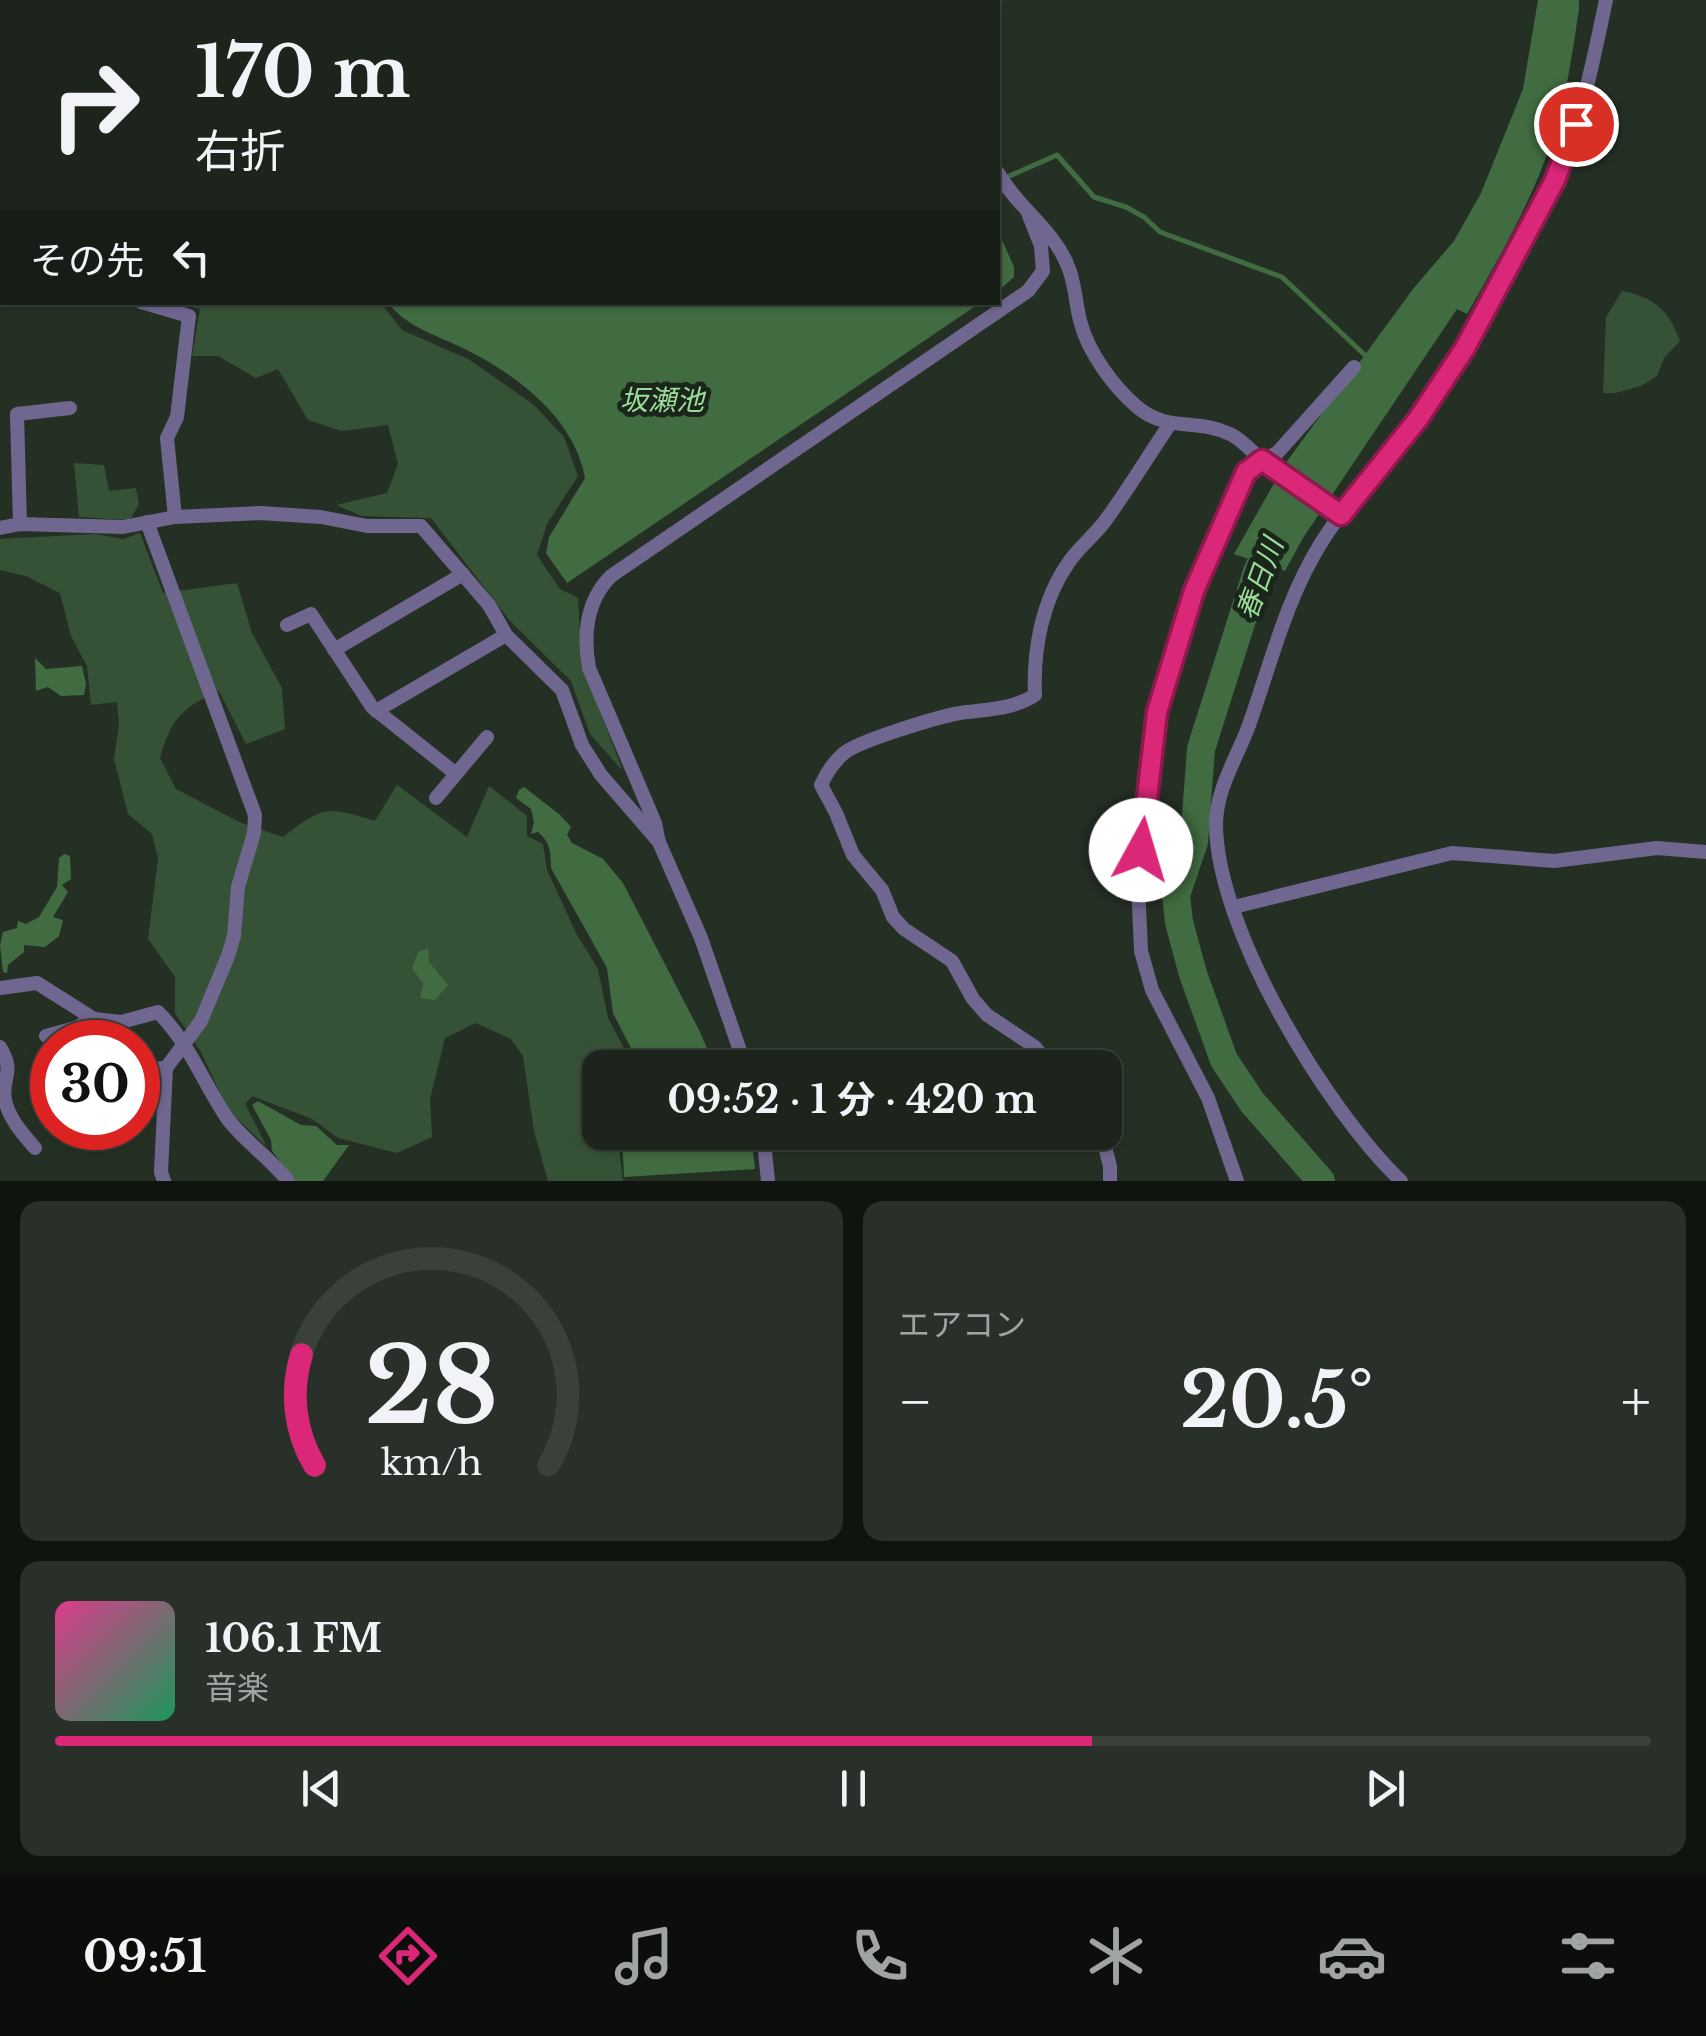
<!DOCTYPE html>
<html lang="ja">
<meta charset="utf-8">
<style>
:root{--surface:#1c241c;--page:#293029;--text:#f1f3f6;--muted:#a0a4a3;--line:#3a413b;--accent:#db2777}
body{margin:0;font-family:"Libre Baskerville","Noto Sans JP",serif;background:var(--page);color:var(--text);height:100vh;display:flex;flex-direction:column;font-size:38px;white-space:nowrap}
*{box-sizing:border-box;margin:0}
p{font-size:32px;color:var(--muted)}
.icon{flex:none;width:55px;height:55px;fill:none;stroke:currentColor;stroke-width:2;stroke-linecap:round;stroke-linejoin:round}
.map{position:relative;height:1181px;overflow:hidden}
.sheet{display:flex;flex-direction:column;gap:20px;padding:20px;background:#0f140f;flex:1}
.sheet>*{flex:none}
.guide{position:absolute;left:0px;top:0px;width:1000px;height:305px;box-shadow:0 2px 8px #0004,0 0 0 2px var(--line);background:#1c241c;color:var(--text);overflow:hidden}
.speed{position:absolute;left:30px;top:1020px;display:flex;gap:20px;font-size:50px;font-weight:700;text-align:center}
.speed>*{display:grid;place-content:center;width:130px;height:130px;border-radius:50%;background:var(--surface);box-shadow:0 2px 8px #0004,0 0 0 2px var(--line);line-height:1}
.speed .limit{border:15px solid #d22;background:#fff;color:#111}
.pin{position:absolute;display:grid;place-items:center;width:85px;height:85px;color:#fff;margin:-42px;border:5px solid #fff;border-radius:50%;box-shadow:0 2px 10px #0007}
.me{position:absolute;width:110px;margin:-55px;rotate:6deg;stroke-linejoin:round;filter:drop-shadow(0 0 8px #0008)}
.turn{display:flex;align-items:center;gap:35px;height:210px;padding:0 30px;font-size:45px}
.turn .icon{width:130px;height:130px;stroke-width:2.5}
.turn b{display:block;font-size:70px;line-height:85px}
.then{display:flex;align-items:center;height:95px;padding:0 30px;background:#0003;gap:20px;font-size:38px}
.big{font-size:75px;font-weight:700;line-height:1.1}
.sheet .card{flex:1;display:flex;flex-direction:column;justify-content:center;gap:15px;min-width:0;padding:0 35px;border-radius:20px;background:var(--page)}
.sheet .dial{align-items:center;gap:0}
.dial svg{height:260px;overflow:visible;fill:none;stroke:var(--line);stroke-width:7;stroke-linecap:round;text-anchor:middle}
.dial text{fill:var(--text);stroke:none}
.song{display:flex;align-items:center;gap:30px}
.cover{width:120px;height:120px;border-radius:15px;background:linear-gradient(135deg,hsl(330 70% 55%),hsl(150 70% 35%))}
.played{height:10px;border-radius:5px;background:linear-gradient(90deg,var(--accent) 65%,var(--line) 65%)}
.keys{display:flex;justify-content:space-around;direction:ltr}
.heat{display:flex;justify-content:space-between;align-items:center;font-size:55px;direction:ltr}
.sheet .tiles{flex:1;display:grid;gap:20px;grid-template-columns:1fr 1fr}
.card:last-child{grid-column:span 2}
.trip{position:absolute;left:582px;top:1050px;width:540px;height:100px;border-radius:20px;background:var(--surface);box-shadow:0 2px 8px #0004,0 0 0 2px var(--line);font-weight:700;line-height:100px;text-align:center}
.tabs{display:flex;height:160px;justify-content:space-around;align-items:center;background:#0b0e0b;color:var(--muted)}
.tabs .icon{width:70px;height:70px}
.tabs .selected{color:var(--accent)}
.tabs b{font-size:45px;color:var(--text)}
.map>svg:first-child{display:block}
</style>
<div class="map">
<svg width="1706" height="1181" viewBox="0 0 1706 1181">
<rect width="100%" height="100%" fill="#253025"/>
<g fill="#365236">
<path d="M1622,291C1655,298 1668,309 1680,341L1664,358L1657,376L1641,386L1615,393H1603L1606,317Z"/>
<polygon points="178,303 381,303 402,330 468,359 533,404 564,437 578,476 547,524 537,555 560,589 578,598 582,665 623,771 590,734 571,681 510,621 431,518 362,516 336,505 387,493 398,464 388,425 342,431 308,420 278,369 256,378 218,356 192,356 200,309"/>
<polygon points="74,463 104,465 109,491 136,488 139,504 130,520 79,517"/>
<path d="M140,533L163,593L237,583L252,633L282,688L285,729L246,744L219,691C181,708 171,719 160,758L176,789L241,823L283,837C322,806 328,806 375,821L397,785L467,837L489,786L527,816V836L543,844L547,870L577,935L598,969L608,1018L627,1054L629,1067L600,1068V1132L617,1133L623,1181H548L534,1131L523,1056L511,1039L476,1023L445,1038L430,1099L432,1137L397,1153L338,1138L312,1119L252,1096L245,1104L267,1147L228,1110L201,1052L175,1013V977L148,939L158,858L152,834L128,814L114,759L119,724L117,702L91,705L87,666L71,636L60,593L26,576L0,570V539L95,534L123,539Z"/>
</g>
<g fill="#416c41">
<polygon points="0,0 703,0 709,2 2,2 2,79"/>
<path d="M1538,0H1579V9C1573,48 1568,87 1557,124C1538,191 1501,254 1467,314L1457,309L1303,538L1285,571L1234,554L1285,464L1413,289L1454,241L1481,193L1523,89Z"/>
<polygon points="998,231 1014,267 1014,277 998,291"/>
<path d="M388,303H980L567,583L546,553L549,537L585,478C575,420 519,376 467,350C439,336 408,328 388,303Z"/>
<polygon points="35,658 46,669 82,666 86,684 84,695 61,696 48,687 36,691"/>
<path d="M524,787L559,814L571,827L567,835L572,843L603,859L623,883L700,1032L715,1067H636L633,1052L613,1013L607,968L551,868C551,852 550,842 538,832L531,834L534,822L531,809L516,798L519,790Z"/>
<polygon points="64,854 70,856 71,879 62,885 68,892 53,917 63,920 59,936 45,947 24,945 24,952 8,965 7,973 3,972 0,945 3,932 17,928 18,921 26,924 39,917 57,887 59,858"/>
<polygon points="428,948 429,962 448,985 435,1000 420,998 423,984 412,968 418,952"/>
<polygon points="258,1101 301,1125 316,1126 337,1145 349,1145 323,1181 295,1181 272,1151 271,1140 252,1105"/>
<polygon points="622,1133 742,1133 753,1153 755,1169 624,1177"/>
</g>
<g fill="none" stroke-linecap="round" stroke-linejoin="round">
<polyline stroke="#416c41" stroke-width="5" points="1005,178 1057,155 1094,197 1126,207 1144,217 1160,232 1282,277 1369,359"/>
<polyline stroke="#416c41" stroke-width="28" points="1276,531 1257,572 1201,749 1194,842 1176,895 1179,922 1193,974 1224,1060 1252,1102 1321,1181"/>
<g stroke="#706790" stroke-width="14">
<polyline points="754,0 759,2"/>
<polyline points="894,0 898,2"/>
<polyline points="834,2 860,0"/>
<path d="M998,173C1017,207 1052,228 1067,264C1076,283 1075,304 1081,324C1089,353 1113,386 1136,406C1167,433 1197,418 1230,434C1243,440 1254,454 1265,463C1289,482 1316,497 1341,515"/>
<polyline points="0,275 2,276"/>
<polyline points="141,302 189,316 177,417 167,438 175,517"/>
<polyline points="147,522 255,815 254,833 238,887 234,936 228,956 201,1021 166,1068 161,1172 164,1181"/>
<polyline points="20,524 17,414 70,408"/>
<polyline points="0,528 20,524 123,527 175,517 260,513 321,517 367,526 421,526 489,605 506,635 562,690 582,745 601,775 659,842 701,938 746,1068"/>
<polyline points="287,625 311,614 372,707 455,773"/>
<polyline points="334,650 463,574"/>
<polyline points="376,711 506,635"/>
<polyline points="436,798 487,737"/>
<path d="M658,838L655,823L589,668C583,634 586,601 611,576L1028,291L1043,271L1041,246L1028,213"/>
<polyline points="1234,907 1452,853 1554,861 1657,848 1706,852"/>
<path d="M0,988L37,983L94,1019L121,1022L158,1012C189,1043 203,1082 227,1118C244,1141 270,1158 288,1181"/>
<polyline points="46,1036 75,1028 94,1019"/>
<path d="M0,1047C16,1074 1,1076 5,1100C9,1119 23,1134 35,1148"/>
<path d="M1051,1068L1035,1047L987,1015L973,999L952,961L904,929L893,917L882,890L853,855L836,813L821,785C826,774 834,762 843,754C857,741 938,717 960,713C986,709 1012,710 1035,695C1033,650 1042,600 1069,562C1079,547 1094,536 1105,521C1128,490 1148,456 1170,424"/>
<polyline points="138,1069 166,1068"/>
<polyline points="763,1132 768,1181"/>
<polyline points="1101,1132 1110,1166 1110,1181"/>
<polyline points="1237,1181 1208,1098 1152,990 1141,951 1138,883 1157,712 1194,591 1246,472 1278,452 1354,367"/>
<path d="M1401,1181C1326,1109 1217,930 1216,825C1216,789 1237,758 1249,725C1271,663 1286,599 1321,543C1365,474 1423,417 1465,348C1502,287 1541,221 1566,154C1585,104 1595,52 1606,0"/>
</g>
</g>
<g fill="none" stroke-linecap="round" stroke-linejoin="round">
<g stroke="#8e194d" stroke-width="25">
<polyline id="route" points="1141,850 1157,712 1194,591 1246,472 1262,460 1341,515 1418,419 1465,348 1555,180 1576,124"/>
</g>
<use href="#route" stroke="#db2777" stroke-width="18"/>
</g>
<g text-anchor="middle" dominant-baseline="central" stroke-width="10" stroke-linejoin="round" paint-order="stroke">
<g font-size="28" font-style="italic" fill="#9bdc9a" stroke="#1b261b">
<text x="662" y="400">坂瀬池</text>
<text transform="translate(1260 579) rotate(-70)">春日川</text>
</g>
</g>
</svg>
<div class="speed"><div class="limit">30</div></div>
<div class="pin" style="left:1576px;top:124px;background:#d93025"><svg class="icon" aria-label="arrive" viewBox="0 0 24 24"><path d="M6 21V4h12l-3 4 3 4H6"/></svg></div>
<svg class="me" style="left:1141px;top:850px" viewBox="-20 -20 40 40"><circle r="19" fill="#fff"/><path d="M0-13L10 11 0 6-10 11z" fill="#db2777"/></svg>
<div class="trip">09:52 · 1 分 · 420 m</div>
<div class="guide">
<div class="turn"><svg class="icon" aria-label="right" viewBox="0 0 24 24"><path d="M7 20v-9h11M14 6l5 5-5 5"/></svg><div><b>170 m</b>右折</div></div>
<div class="then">その先<svg class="icon" aria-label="left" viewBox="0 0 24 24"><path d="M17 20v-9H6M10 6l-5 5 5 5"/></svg></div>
</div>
</div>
<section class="sheet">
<div class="tiles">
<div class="card dial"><svg viewBox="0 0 100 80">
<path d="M14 69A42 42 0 1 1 86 69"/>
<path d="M14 69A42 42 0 0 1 10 35" stroke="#db2777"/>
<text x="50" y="56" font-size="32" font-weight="700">28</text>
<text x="50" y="72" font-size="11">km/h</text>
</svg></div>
<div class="card"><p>エアコン</p>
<div class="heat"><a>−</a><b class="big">20.5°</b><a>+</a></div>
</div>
<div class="card">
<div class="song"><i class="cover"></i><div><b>106.1 FM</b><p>音楽</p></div></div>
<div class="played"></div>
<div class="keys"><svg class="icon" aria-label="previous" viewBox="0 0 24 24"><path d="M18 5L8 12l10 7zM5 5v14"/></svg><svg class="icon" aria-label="pause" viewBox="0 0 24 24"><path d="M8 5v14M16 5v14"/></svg><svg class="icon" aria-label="next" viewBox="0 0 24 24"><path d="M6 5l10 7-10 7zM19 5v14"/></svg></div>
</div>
</div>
</section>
<nav class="tabs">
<b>09:51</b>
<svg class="icon selected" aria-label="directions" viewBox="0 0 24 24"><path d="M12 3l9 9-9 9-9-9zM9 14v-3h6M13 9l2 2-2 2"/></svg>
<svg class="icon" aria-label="music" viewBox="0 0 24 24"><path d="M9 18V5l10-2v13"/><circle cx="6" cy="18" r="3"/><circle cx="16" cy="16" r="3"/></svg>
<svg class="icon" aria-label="phone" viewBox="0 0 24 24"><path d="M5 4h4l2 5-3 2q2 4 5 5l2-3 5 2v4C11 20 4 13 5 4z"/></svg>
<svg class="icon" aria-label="climate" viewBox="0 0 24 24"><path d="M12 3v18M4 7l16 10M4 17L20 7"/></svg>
<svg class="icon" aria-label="car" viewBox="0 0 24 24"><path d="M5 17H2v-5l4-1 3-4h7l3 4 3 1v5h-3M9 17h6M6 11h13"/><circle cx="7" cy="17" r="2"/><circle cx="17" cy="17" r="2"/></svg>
<svg class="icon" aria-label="filters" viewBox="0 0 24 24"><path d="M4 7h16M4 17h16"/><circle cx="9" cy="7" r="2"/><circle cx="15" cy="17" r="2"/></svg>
</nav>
